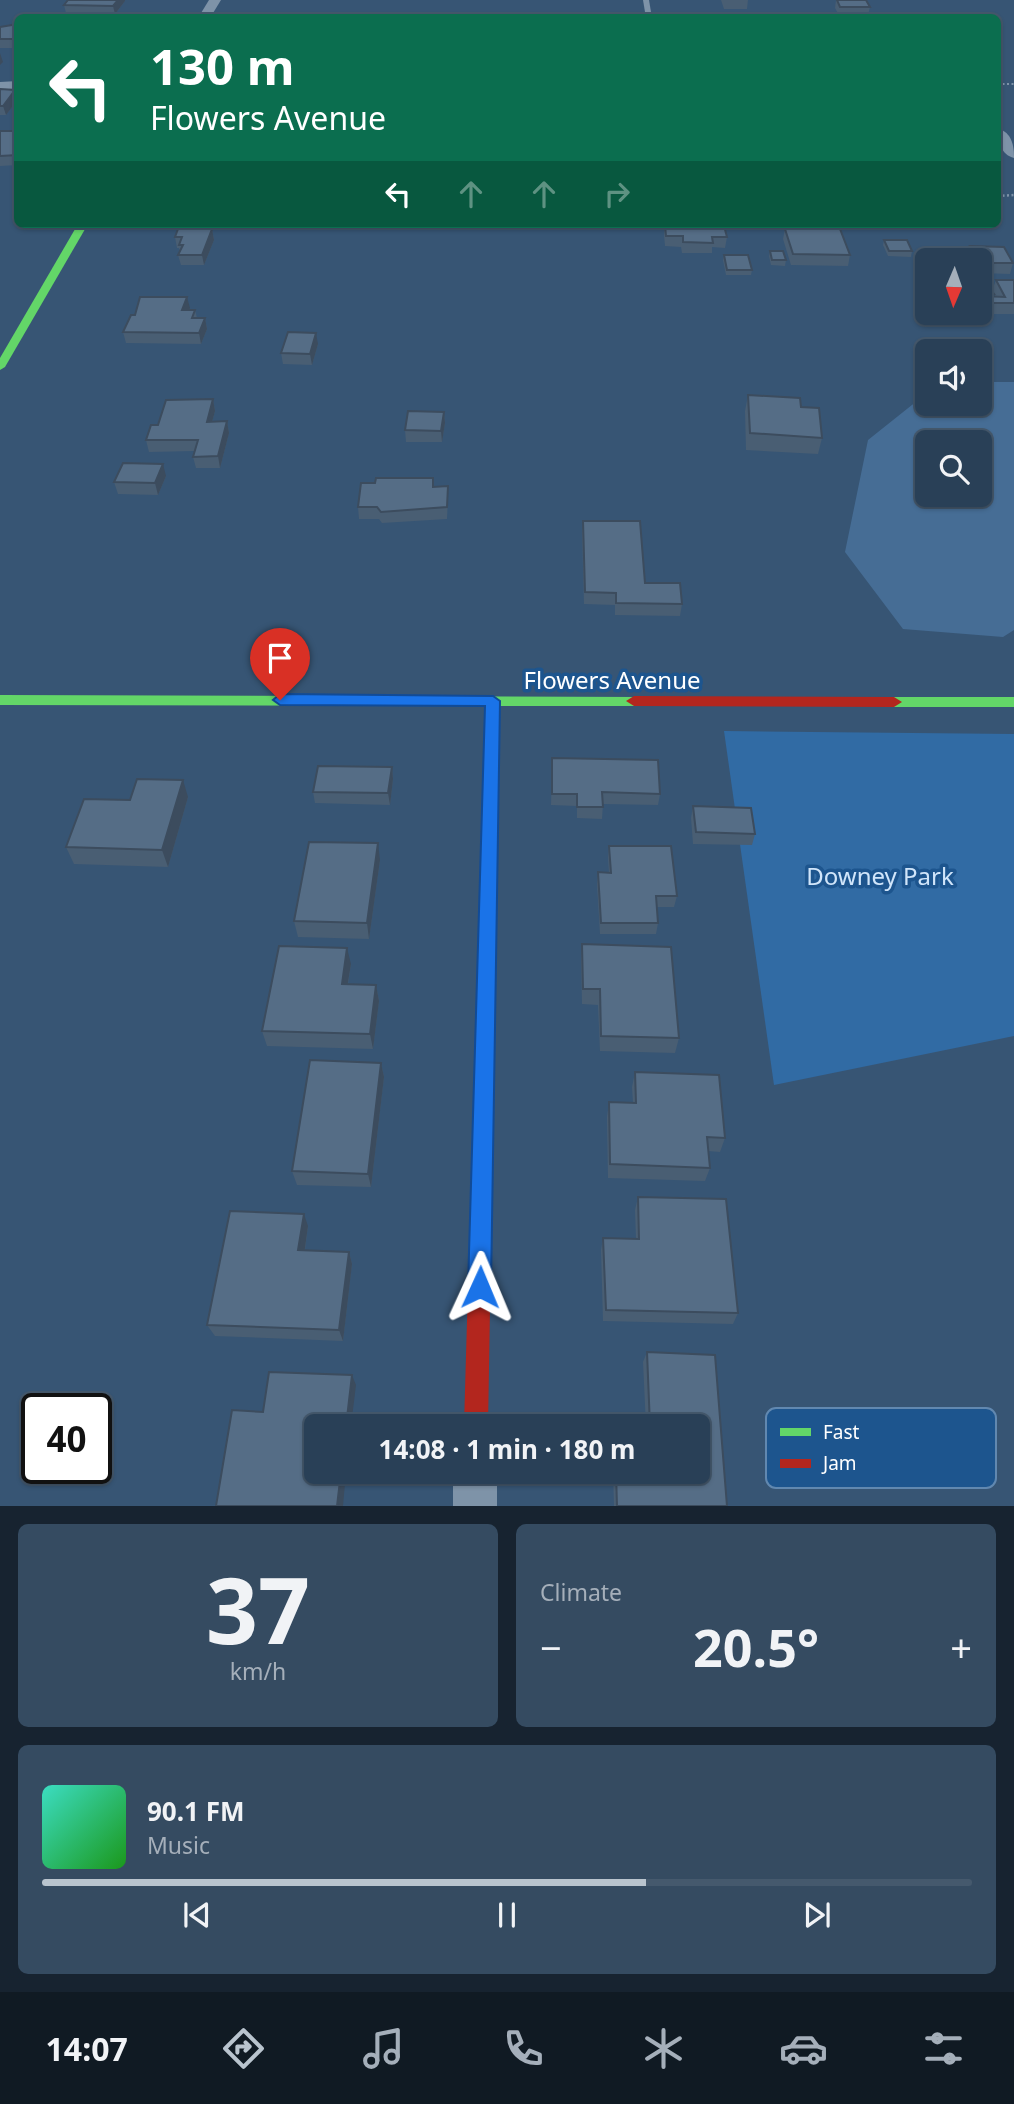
<!DOCTYPE html>
<meta charset="utf-8">
<style>
:root{--surface:#294057;--page:#354b61;--text:#f1f3f6;--muted:#a5afba;--line:#45596d;--accent:#b9c4ce}
body{margin:0;font-family:"Noto Sans",sans-serif;background:var(--page);color:var(--text);height:100vh;display:flex;flex-direction:column;font-size:26px;white-space:nowrap}
*{box-sizing:border-box;margin:0}
p{font-size:23px;color:var(--muted)}
.icon{flex:none;width:38px;height:38px;fill:none;stroke:currentColor;stroke-width:2;stroke-linecap:round;stroke-linejoin:round}
.map{position:relative;height:1506px;overflow:hidden}
.sheet{display:flex;flex-direction:column;gap:18px;padding:18px;background:#172330;flex:1}
.sheet>*{flex:none}
.banner{position:absolute;left:14px;top:14px;width:987px;height:214px;border-radius:10px;box-shadow:0 2px 5px #0004,0 0 0 2px var(--line);background:#0b6e4f;color:#fff;overflow:hidden}
.needle{width:46px;rotate:182deg}
.fabs{position:absolute;left:915px;top:248px;display:grid;gap:14px}
.fabs a{display:grid;place-items:center;width:77px;height:77px;border-radius:10px;background:var(--surface);box-shadow:0 2px 5px #0004,0 0 0 2px var(--line);font-size:35px}
.speed{position:absolute;left:21px;top:1393px;display:flex;gap:14px;font-size:35px;font-weight:700;text-align:center}
.speed>*{display:grid;place-content:center;width:91px;height:91px;border-radius:50%;background:var(--surface);box-shadow:0 2px 5px #0004,0 0 0 2px var(--line);line-height:1}
.speed .limit{border:4px solid #111;border-radius:10px;background:#fff;color:#111}
.pin{position:absolute;display:grid;place-items:center;width:60px;height:60px;color:#fff;margin:-72px -30px;border-radius:50% 50% 50% 0;rotate:-45deg;box-shadow:0 0 7px #0007}
.pin .icon{rotate:45deg}
.me{position:absolute;width:77px;margin:-38px;rotate:1deg;stroke-linejoin:round;filter:drop-shadow(0 0 5px #0008)}
.turn{display:flex;align-items:center;gap:24px;height:147px;padding:0 21px;font-size:32px}
.turn .icon{width:91px;height:91px;stroke-width:2.5}
.turn b{display:block;font-size:49px;line-height:60px}
.lanes{display:flex;align-items:center;height:66px;padding:0 21px;background:#0003;justify-content:center;gap:35px;direction:ltr}
.lanes .off{opacity:.35}
.big{font-size:52px;font-weight:700;line-height:1.1}
.sheet .tile{flex:1;display:flex;flex-direction:column;justify-content:center;gap:10px;min-width:0;padding:0 24px;border-radius:10px;background:var(--page)}
.sheet .dial{align-items:center;gap:0}
.dial b{font-size:91px;line-height:1}
.song{display:flex;align-items:center;gap:21px}
.cover{width:84px;height:84px;border-radius:10px;background:linear-gradient(135deg,hsl(170 70% 55%),hsl(120 70% 35%))}
.played{height:7px;border-radius:4px;background:linear-gradient(90deg,var(--accent) 65%,var(--line) 65%)}
.keys{display:flex;justify-content:space-around;direction:ltr}
.heat{display:flex;justify-content:space-between;align-items:center;font-size:38px;direction:ltr}
.sheet .tiles{flex:1;display:grid;gap:18px;grid-template-columns:1fr 1fr}
.tile:last-child{grid-column:span 2}
.trip{position:absolute;left:304px;top:1414px;width:406px;height:70px;border-radius:10px;background:var(--surface);box-shadow:0 2px 5px #0004,0 0 0 2px var(--line);font-weight:700;line-height:70px;text-align:center}
.dock{display:flex;height:112px;justify-content:space-around;align-items:center;background:#101a23;color:var(--muted)}
.dock .icon{width:49px;height:49px}
.dock .on{color:var(--accent)}
.dock b{font-size:32px;color:var(--text)}
.map>svg:first-child{display:block}
</style>
<div class="map">
<svg width="1014" height="1506" viewBox="0 0 1014 1506">
<rect width="100%" height="100%" fill="#375574"/>
<polygon fill="#316ba4" points="724,731 1014,734 1014,1036 774,1085"/>
<path fill="#466d95" fill-rule="evenodd" d="M980,382H1014V630L1003,637L903,629L845,552L868,440L927,393L928,404H980ZM928,443H980V495H928Z"/>
<g fill="none" stroke-linecap="round" stroke-linejoin="round">
<polyline stroke="#7e93a8" stroke-width="2" stroke-dasharray="2 2.5" stroke-linecap="butt" points="998,84 1014,84"/>
<polyline stroke="#7e93a8" stroke-width="2.5" stroke-dasharray="2 2.5" stroke-linecap="butt" points="998,196 1014,195"/>
<polygon fill="#7e93a8" fill-rule="evenodd" points="643,0 649,0 652,18 646,18"/>
<g fill="#7e93a8" fill-rule="evenodd">
<polygon points="209,0 221,0 210,18 198,18"/>
<polygon points="18,81 18,89 0,90 0,82"/>
<path d="M998,129C1012,132 1014,146 1014,158C1001,155 997,140 998,129Z"/>
<rect x="453" y="1472" width="44" height="34"/>
</g>
<g fill="#63d668" fill-rule="evenodd">
<polygon points="78,224 88,224 5,367 0,370 0,358"/>
<polygon points="0,695 639,697 642,701 639,705 634,706 500,706 491,1251 488,1259 480,1262 472,1259 469,1251 485,706 0,705"/>
<polygon points="894,697 1014,697 1014,707 894,707 886,702"/>
</g>
<g fill="#b3261e" fill-rule="evenodd">
<polygon points="634,696 894,697 902,702 894,707 634,706 626,701"/>
<polygon points="480,1240 488,1243 491,1251 488,1426 464,1426 469,1251 472,1243"/>
</g>
</g>
<g fill="#495e73">
<polygon points="721,0 748,0 747,9 724,9"/>
<polygon points="836,0 870,7 868,15 839,15 835,8"/>
<polygon points="125,1 115,14 66,13 64,5"/>
<polygon points="18,24 18,48 0,48 0,27"/>
<polygon points="18,59 18,73 16,73 13,64"/>
<polygon points="0,89 15,90 18,99 6,115 0,115"/>
<polygon points="0,131 18,131 18,165 0,166"/>
<polygon points="940,224 976,224 975,229 942,229"/>
<polygon points="665,225 727,237 725,248 712,247 712,253 682,253 681,247 665,246 664,235"/>
<polygon points="212,229 214,240 204,265 181,265 178,255 180,251 179,248 177,248 175,237"/>
<polygon points="785,229 850,255 848,266 791,265 783,239"/>
<polygon points="884,240 912,251 911,257 888,256 883,245"/>
<polygon points="970,246 1013,263 1010,274 980,273 980,261 969,261 967,257"/>
<polygon points="770,251 786,260 785,266 771,265 769,256"/>
<polygon points="724,255 752,270 751,275 726,275 723,260"/>
<polygon points="996,280 1014,280 1014,314 981,314 980,312 980,284 994,294 993,297 996,297 992,291"/>
<polygon points="190,308 189,310 195,310 197,318 205,318 207,329 201,344 126,343 123,332"/>
<polygon points="318,344 312,365 283,364 281,353"/>
<polygon points="748,395 822,438 818,454 746,450 745,411"/>
<polygon points="213,399 215,411 212,422 227,421 229,433 220,468 196,468 193,457 195,451 149,452 146,440 158,425"/>
<polygon points="444,412 445,423 442,442 406,442 405,430"/>
<polygon points="166,476 158,495 118,494 114,482"/>
<polygon points="433,478 434,487 448,498 447,519 382,523 379,519 359,519 358,507 375,483"/>
<polygon points="583,521 645,583 682,604 680,616 615,615 615,605 584,604 582,532"/>
<polygon points="552,758 660,794 658,805 603,804 602,819 577,818 577,806 551,805"/>
<polygon points="392,767 393,779 390,805 315,803 313,792"/>
<polygon points="188,797 168,867 74,864 66,847 130,800"/>
<polygon points="693,806 755,834 752,845 693,844 691,818"/>
<polygon points="609,846 677,896 674,907 657,907 658,923 656,934 600,934 597,884 598,872 609,873 608,857"/>
<polygon points="380,860 369,939 298,937 294,921"/>
<polygon points="582,944 679,1038 675,1053 600,1051 598,1005 582,1004 581,960"/>
<polygon points="351,964 348,984 376,985 379,1001 373,1049 267,1046 262,1031"/>
<polygon points="381,1063 384,1077 371,1187 297,1185 292,1171"/>
<polygon points="635,1072 725,1138 720,1152 708,1151 710,1168 705,1181 608,1178 607,1117 609,1102 633,1103 632,1087"/>
<polygon points="638,1197 738,1313 733,1324 603,1321 601,1250 603,1238 636,1239 635,1210"/>
<polygon points="308,1226 305,1250 349,1252 352,1264 343,1341 215,1336 207,1325"/>
<polygon points="647,1352 715,1355 727,1506 614,1506 613,1472 698,1472 698,1426 646,1426 643,1362"/>
</g>
<g fill="#3c4c5e">
<polygon points="118,0 125,0 125,1 115,14 113,6"/>
<polygon points="0,53 3,62 0,65"/>
<polygon points="15,90 18,99 6,115 3,106"/>
<polygon points="212,229 214,240 204,265 202,255"/>
<polygon points="187,297 190,308 185,321 182,310"/>
<polygon points="205,318 207,329 201,344 199,333"/>
<polygon points="316,333 318,344 312,365 310,354"/>
<polygon points="213,399 215,411 209,433 207,422"/>
<polygon points="444,412 445,423 442,442 441,431"/>
<polygon points="227,421 229,433 220,468 218,456"/>
<polygon points="163,464 166,476 158,495 155,483"/>
<polygon points="392,767 393,779 390,805 388,793"/>
<polygon points="183,780 188,797 168,867 162,850"/>
<polygon points="378,843 380,860 369,939 367,923"/>
<polygon points="347,948 351,964 345,1000 342,984"/>
<polygon points="376,985 379,1001 373,1049 370,1034"/>
<polygon points="381,1063 384,1077 371,1187 368,1174"/>
<polygon points="304,1214 308,1226 303,1262 298,1250"/>
<polygon points="349,1252 352,1264 343,1341 339,1330"/>
<polygon points="352,1375 356,1385 351,1426 346,1426"/>
<polygon points="341,1472 346,1472 343,1506 337,1506"/>
</g>
<g fill="#556d86" stroke="#3c4c5e" stroke-width="2">
<polygon points="68,0 118,0 113,6 64,5"/>
<polygon points="837,0 866,0 870,7 840,7"/>
<polygon points="271,15 305,15 304,18 269,18"/>
<polygon points="18,24 18,39 0,39 0,27"/>
<polygon points="0,89 15,90 3,106 0,106"/>
<polygon points="0,131 18,131 18,155 0,156"/>
<polygon points="665,225 724,226 727,237 712,237 713,243 683,242 683,236 666,236"/>
<polygon points="178,229 212,229 202,255 178,255 183,245 179,245 182,237 175,237"/>
<polygon points="785,229 840,229 850,255 793,254"/>
<polygon points="884,240 907,240 912,251 889,251"/>
<polygon points="970,246 1004,247 1013,263 980,263 980,261 978,261"/>
<polygon points="770,251 783,251 786,260 772,260"/>
<polygon points="724,255 748,255 752,270 727,270"/>
<polygon points="996,280 1014,280 1014,303 985,303 981,296 1005,297"/>
<polygon points="980,284 987,284 994,294 980,294"/>
<polygon points="140,297 187,297 182,310 195,310 192,318 205,318 199,333 123,332 131,315 135,315"/>
<polygon points="288,332 316,333 310,354 281,353"/>
<polygon points="748,395 800,398 801,407 819,408 822,438 750,433"/>
<polygon points="213,399 207,422 227,421 218,456 193,457 198,440 146,440 151,425 158,425 166,400"/>
<polygon points="408,411 444,412 441,431 405,430"/>
<polygon points="123,463 163,464 155,483 114,482"/>
<polygon points="376,478 433,478 433,487 448,486 447,507 381,512 377,507 358,507 361,483 375,483"/>
<polygon points="583,521 640,521 645,583 680,583 682,604 616,603 616,593 585,592"/>
<polygon points="552,758 658,760 660,794 602,792 603,807 577,807 577,794 552,794"/>
<polygon points="318,766 392,767 388,793 313,792"/>
<polygon points="137,779 183,780 162,850 66,847 84,799 130,800"/>
<polygon points="693,806 751,808 755,834 696,832"/>
<polygon points="309,842 378,843 367,923 294,921"/>
<polygon points="609,846 671,846 677,896 656,896 658,923 601,923 598,872 611,873"/>
<polygon points="582,944 671,947 679,1038 601,1036 600,989 583,989"/>
<polygon points="279,946 347,948 342,984 376,985 370,1034 262,1031"/>
<polygon points="310,1060 381,1063 368,1174 292,1171"/>
<polygon points="635,1072 719,1075 725,1138 707,1137 710,1168 610,1164 609,1102 636,1103"/>
<polygon points="638,1197 726,1199 738,1313 606,1310 603,1238 639,1239"/>
<polygon points="230,1211 304,1214 298,1250 349,1252 339,1330 207,1325"/>
<polygon points="647,1352 715,1355 727,1506 617,1506 616,1472 698,1472 698,1426 650,1426"/>
<polygon points="269,1372 352,1375 346,1426 317,1426 317,1472 341,1472 337,1506 216,1506 232,1410 263,1412"/>
</g>
<polygon fill="#1a73e8" stroke="#114b97" stroke-width="2" points="280,694 493,696 500,701 491,1287 487,1295 480,1298 472,1295 468,1287 485,706 280,705 273,700"/>
<g text-anchor="middle" dominant-baseline="central" stroke-width="7" stroke-linejoin="round" paint-order="stroke">
<g font-size="24" fill="#fff" stroke="#1d558e">
<text x="612" y="679">Flowers Avenue</text>
</g>
<g font-size="24" fill="#d0e5fa" stroke="#1d558e">
<text x="880" y="875">Downey Park</text>
</g>
</g>
<rect x="766" y="1408" width="230" height="80" rx="10" fill="#1d558e" stroke="#6188b0" stroke-width="2"/>
<rect x="780" y="1428" width="31" height="8" fill="#63d668"/>
<rect x="780" y="1459" width="31" height="9" fill="#b3261e"/>
<g font-size="19" fill="#fff">
<text x="823" y="1439">Fast</text>
<text x="823" y="1470">Jam</text>
</g>
</svg>
<div class="fabs">
<a><svg class="needle" viewBox="-14 -14 28 28"><path d="M0-13l5 13h-10z" fill="#e53935"/><path d="M0 13l5-13h-10z" fill="#a5afba"/></svg></a>
<a><svg class="icon" aria-label="sound" viewBox="0 0 24 24"><path d="M4 9h4l5-4v14l-5-4H4zM17 9q2 3 0 6"/></svg></a>
<a><svg class="icon" aria-label="search" viewBox="0 0 24 24"><circle cx="10" cy="10" r="6"/><path d="M15 15l6 6"/></svg></a>
</div>
<div class="speed"><div class="limit">40</div></div>
<div class="pin" style="left:280px;top:700px;background:#d93025"><svg class="icon" aria-label="arrive" viewBox="0 0 24 24"><path d="M6 21V4h12l-3 4 3 4H6"/></svg></div>
<svg class="me" style="left:480px;top:1287px" viewBox="-20 -20 40 40"><path d="M0-17L14 15 0 8-14 15z" fill="#1a73e8" stroke="#fff" stroke-width="4"/></svg>
<div class="trip">14:08 · 1 min · 180 m</div>
<div class="banner">
<div class="turn"><svg class="icon" aria-label="left" viewBox="0 0 24 24"><path d="M17 20v-9H6M10 6l-5 5 5 5"/></svg><div><b>130 m</b>Flowers Avenue</div></div>
<div class="lanes"><svg class="icon" aria-label="left" viewBox="0 0 24 24"><path d="M17 20v-9H6M10 6l-5 5 5 5"/></svg><svg class="icon off" aria-label="ahead" viewBox="0 0 24 24"><path d="M12 20V5M6 11l6-6 6 6"/></svg><svg class="icon off" aria-label="ahead" viewBox="0 0 24 24"><path d="M12 20V5M6 11l6-6 6 6"/></svg><svg class="icon off" aria-label="right" viewBox="0 0 24 24"><path d="M7 20v-9h11M14 6l5 5-5 5"/></svg></div>
</div>
</div>
<section class="sheet">
<div class="tiles">
<div class="tile dial"><b>37</b><p>km/h</p></div>
<div class="tile"><p>Climate</p>
<div class="heat"><a>−</a><b class="big">20.5°</b><a>+</a></div>
</div>
<div class="tile">
<div class="song"><i class="cover"></i><div><b>90.1 FM</b><p>Music</p></div></div>
<div class="played"></div>
<div class="keys"><svg class="icon" aria-label="previous" viewBox="0 0 24 24"><path d="M18 5L8 12l10 7zM5 5v14"/></svg><svg class="icon" aria-label="pause" viewBox="0 0 24 24"><path d="M8 5v14M16 5v14"/></svg><svg class="icon" aria-label="next" viewBox="0 0 24 24"><path d="M6 5l10 7-10 7zM19 5v14"/></svg></div>
</div>
</div>
</section>
<nav class="dock">
<b>14:07</b>
<svg class="icon on" aria-label="directions" viewBox="0 0 24 24"><path d="M12 3l9 9-9 9-9-9zM9 14v-3h6M13 9l2 2-2 2"/></svg>
<svg class="icon" aria-label="music" viewBox="0 0 24 24"><path d="M9 18V5l10-2v13"/><circle cx="6" cy="18" r="3"/><circle cx="16" cy="16" r="3"/></svg>
<svg class="icon" aria-label="phone" viewBox="0 0 24 24"><path d="M5 4h4l2 5-3 2q2 4 5 5l2-3 5 2v4C11 20 4 13 5 4z"/></svg>
<svg class="icon" aria-label="climate" viewBox="0 0 24 24"><path d="M12 3v18M4 7l16 10M4 17L20 7"/></svg>
<svg class="icon" aria-label="car" viewBox="0 0 24 24"><path d="M5 17H2v-5l4-1 3-4h7l3 4 3 1v5h-3M9 17h6M6 11h13"/><circle cx="7" cy="17" r="2"/><circle cx="17" cy="17" r="2"/></svg>
<svg class="icon" aria-label="filters" viewBox="0 0 24 24"><path d="M4 7h16M4 17h16"/><circle cx="9" cy="7" r="2"/><circle cx="15" cy="17" r="2"/></svg>
</nav>
